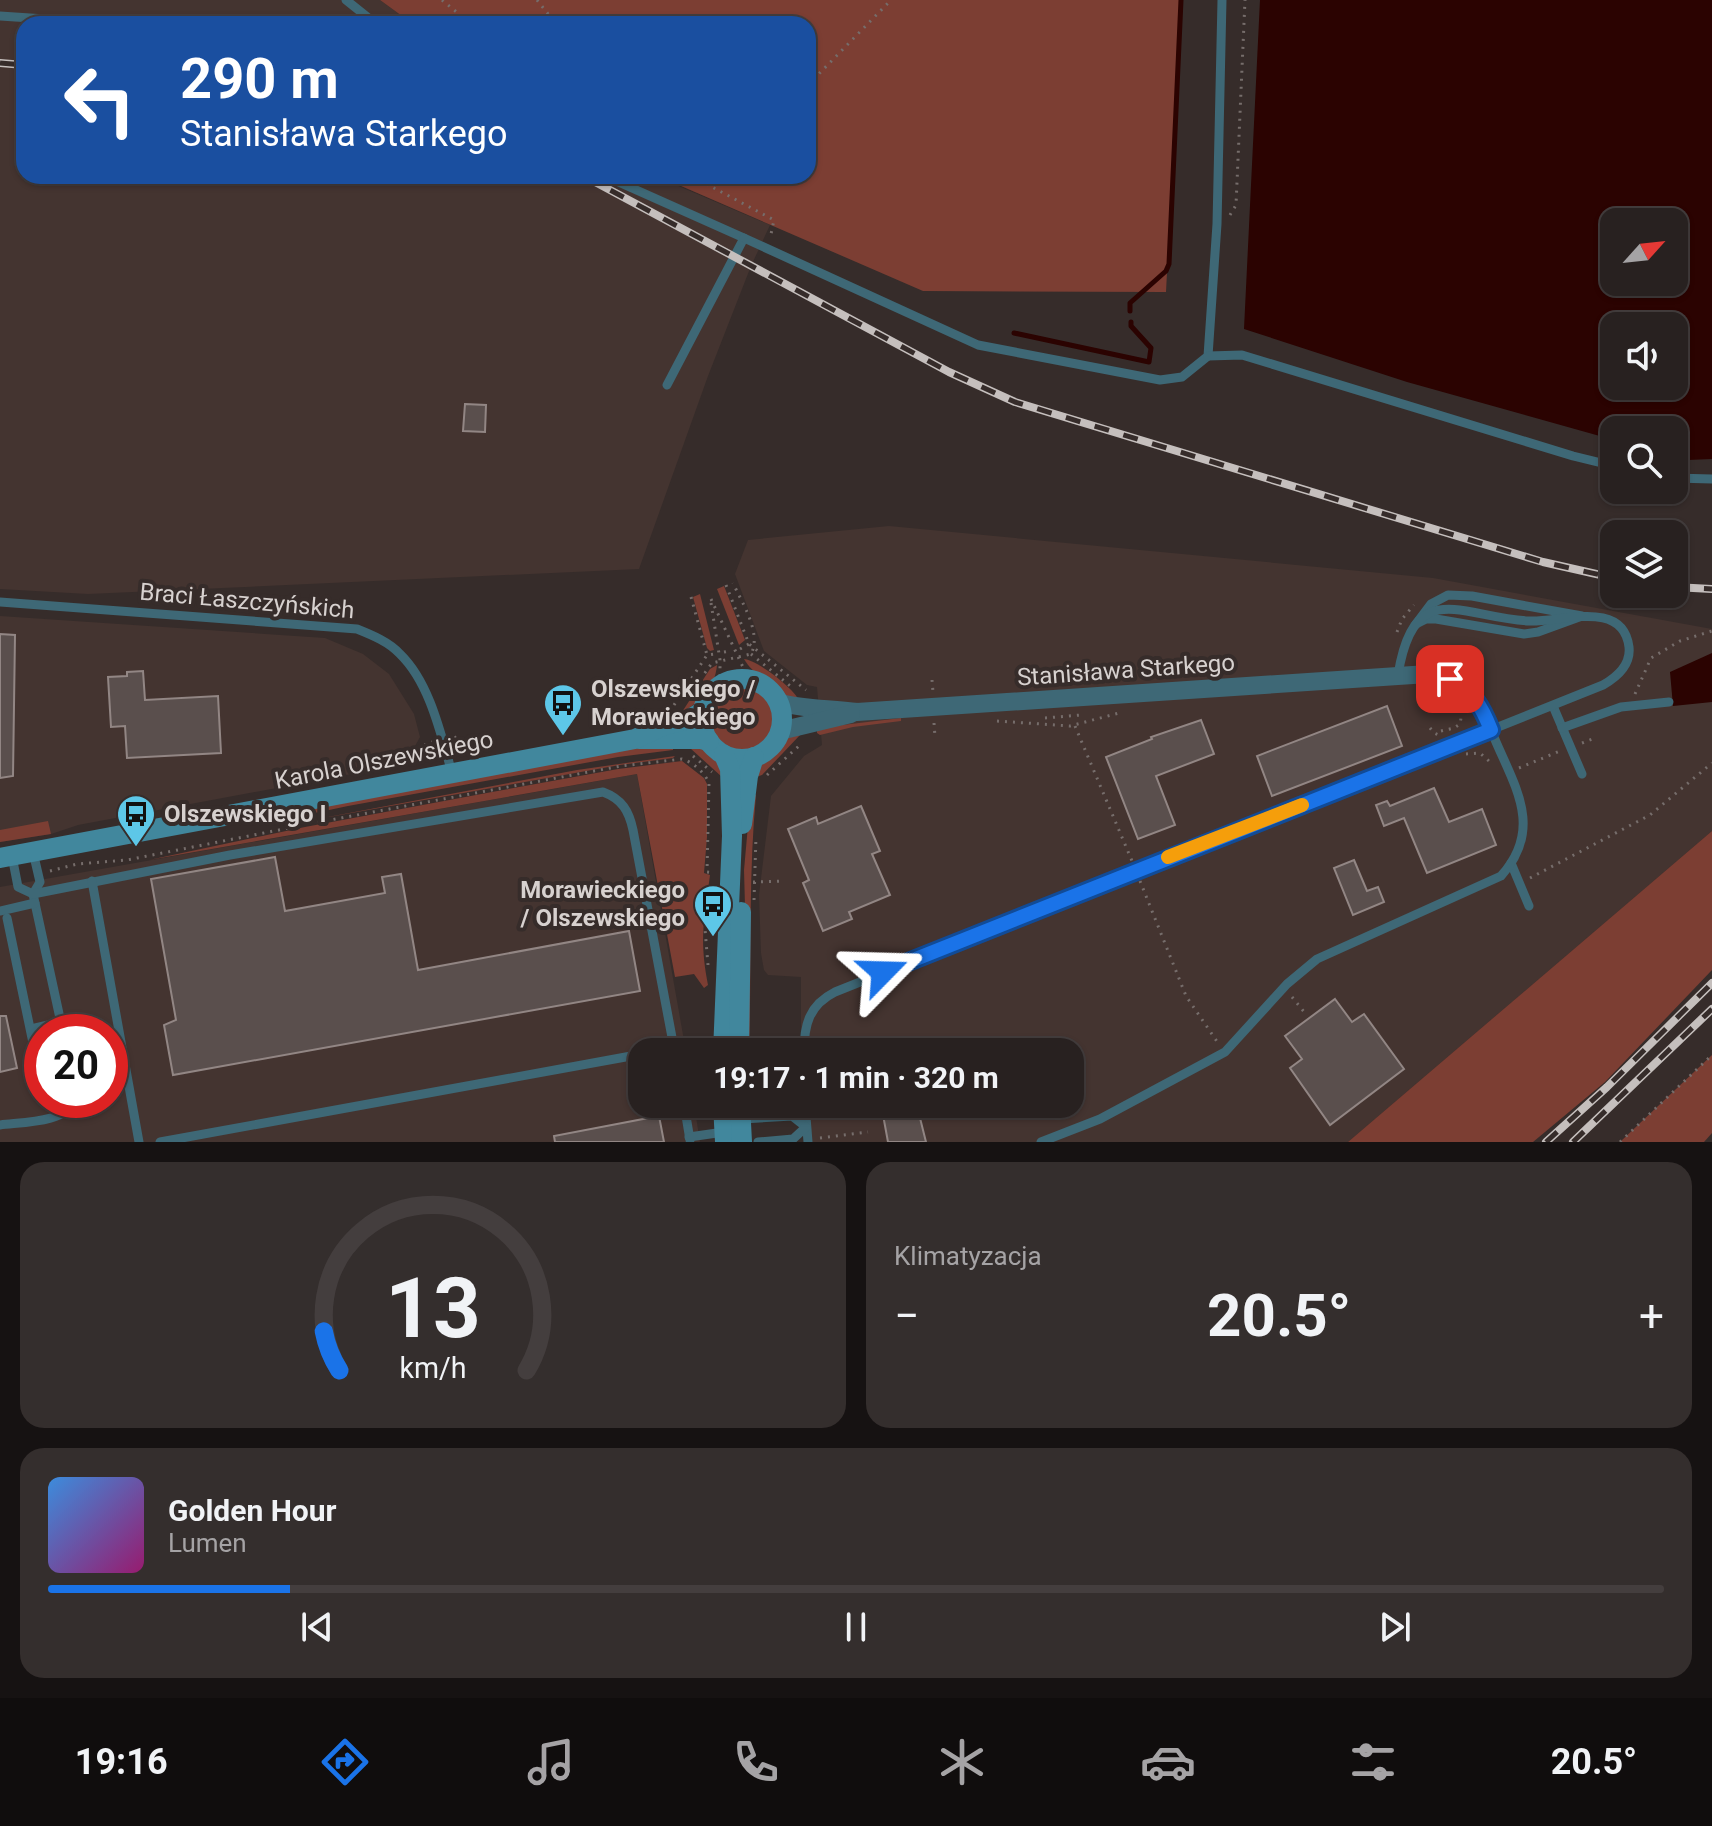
<!DOCTYPE html>
<html lang="pl">
<meta charset="utf-8">
<style>
:root{--surface:#282120;--page:#342e2d;--text:#f1f3f6;--muted:#a5a3a5;--line:#443e3e;--accent:#1a73e8}
body{margin:0;font-family:Roboto,sans-serif;background:var(--page);color:var(--text);height:100vh;display:flex;flex-direction:column;font-size:30px;white-space:nowrap}
*{box-sizing:border-box;margin:0}
p{font-size:26px;color:var(--muted)}
.icon{flex:none;width:44px;height:44px;fill:none;stroke:currentColor;stroke-width:2;stroke-linecap:round;stroke-linejoin:round}
.map{position:relative;height:1142px;overflow:hidden}
.drawer{display:flex;flex-direction:column;gap:20px;padding:20px;background:#161212;flex:1}
.drawer>*{flex:none}
.banner{position:absolute;left:16px;top:16px;width:800px;height:168px;border-radius:24px;box-shadow:0 2px 6px #0004,0 0 0 2px var(--line);background:#1a4fa0;color:#fff;overflow:hidden}
.needle{width:52px;rotate:63deg}
.fabs{position:absolute;left:1600px;top:208px;display:grid;gap:16px}
.fabs a{display:grid;place-items:center;width:88px;height:88px;border-radius:16px;background:var(--surface);box-shadow:0 2px 6px #0004,0 0 0 2px var(--line);font-size:40px}
.speed{position:absolute;left:24px;top:1014px;display:flex;gap:16px;font-size:40px;font-weight:700;text-align:center}
.speed>*{display:grid;place-content:center;width:104px;height:104px;border-radius:50%;background:var(--surface);box-shadow:0 2px 6px #0004,0 0 0 2px var(--line);line-height:1}
.speed .limit{border:12px solid #d22;background:#fff;color:#111}
.pin{position:absolute;display:grid;place-items:center;width:68px;height:68px;color:#fff;margin:-34px;border-radius:16px;box-shadow:0 4px 12px #0006}
.me{position:absolute;width:88px;margin:-44px;rotate:68deg;stroke-linejoin:round;filter:drop-shadow(0 0 6px #0008)}
.turn{display:flex;align-items:center;gap:28px;height:168px;padding:0 32px;font-size:36px}
.turn .icon{width:104px;height:104px;stroke-width:2.5}
.turn b{display:block;font-size:56px;line-height:68px}
.big{font-size:60px;font-weight:700;line-height:1.1}
.drawer .widget{flex:1;display:flex;flex-direction:column;justify-content:center;gap:12px;min-width:0;padding:0 28px;border-radius:24px;background:var(--page)}
.drawer .dial{align-items:center;gap:0}
.dial svg{height:208px;overflow:visible;fill:none;stroke:var(--line);stroke-width:7;stroke-linecap:round;text-anchor:middle}
.dial text{fill:var(--text);stroke:none}
.song{display:flex;align-items:center;gap:24px}
.cover{width:96px;height:96px;border-radius:12px;background:linear-gradient(135deg,hsl(210 70% 55%),hsl(320 70% 35%))}
.played{height:8px;border-radius:4px;background:linear-gradient(90deg,var(--accent) 15%,var(--line) 15%)}
.keys{display:flex;justify-content:space-around;direction:ltr}
.heat{display:flex;justify-content:space-between;align-items:center;font-size:44px;direction:ltr}
.drawer .tiles{flex:1;display:grid;gap:20px;grid-template-columns:1fr 1fr}
.widget:last-child{grid-column:span 2}
.trip{position:absolute;left:628px;top:1038px;width:456px;height:80px;border-radius:24px;background:var(--surface);box-shadow:0 2px 6px #0004,0 0 0 2px var(--line);font-weight:700;line-height:80px;text-align:center}
.tab-bar{display:flex;height:128px;justify-content:space-around;align-items:center;background:#100d0d;color:var(--muted)}
.tab-bar .icon{width:56px;height:56px}
.tab-bar .active{color:var(--accent)}
.tab-bar b{font-size:36px;color:var(--text)}
.map>svg:first-child{display:block}
</style>
<div class="map">
<svg width="1712" height="1142" viewBox="0 0 1712 1142">
<rect width="100%" height="100%" fill="#362c2a"/>
<g fill="#443430" fill-rule="evenodd">
<polygon points="0,0 380,0 413,24 24,24 24,176 655,176 770,225 751,266 708,376 639,569 88,594 0,589"/>
<polygon points="889,526 1433,578 1712,629 1712,831 1348,1142 805,1142 802,1104 1070,1104 1070,1052 801,1052 801,977 768,975 764,970 761,953 759,895 771,796 804,756 822,745 817,687 807,685 764,651 735,574 748,540"/>
<polygon points="0,616 325,638 363,654 389,674 414,714 420,737 405,764 78,825 51,834 0,842"/>
<path d="M637,774L686,1052H642V1104H694L700,1142H0V887ZM42,1032H110V1100H42Z"/>
</g>
<g fill="#7c3e33">
<polygon points="380,0 1181,0 1166,292 923,291 658,176 808,176 808,24 413,24"/>
<polygon points="724,586 745,640 739,645 717,589"/>
<polygon points="700,594 714,650 710,651 707,648 693,597"/>
<path d="M744,659C757,660 797,690 800,703C783,696 753,675 744,659Z"/>
<path d="M717,665C715,687 701,702 682,712L710,669Z"/>
<circle cx="743" cy="719" r="32"/>
<polygon points="901,718 901,721 853,727 820,735 817,733 817,728"/>
<polygon points="801,734 762,775 753,778 761,763 788,736"/>
<polygon points="673,744 673,750 618,757 348,806 315,813 305,818 296,816 308,809 615,751"/>
<path d="M690,748C715,748 716,754 722,777Z"/>
<polygon points="675,756 673,758 620,765 312,820 577,770"/>
<path d="M682,761L704,778L707,784V837L704,873L710,875C704,921 699,939 708,985L704,988L694,974L675,977L637,774L149,860L305,827L492,792L618,769Z"/>
<path d="M751,792L756,795C748,880 752,966 749,1052L744,870Z"/>
<polygon points="48,821 51,834 0,842 0,830"/>
<polygon points="1712,831 1712,970 1605,1082 1533,1142 1348,1142"/>
<polygon points="1712,1055 1712,1133 1704,1142 1620,1142"/>
</g>
<g fill="#2b0301" fill-rule="evenodd">
<path d="M1260,0H1712V459L1688,460L1674,456V430H1614V440L1407,382L1244,329ZM1614,222H1674V282H1614ZM1614,326H1674V386H1614Z"/>
<polygon points="1712,653 1712,702 1673,706 1670,672"/>
</g>
<g fill="none" stroke-linecap="round" stroke-linejoin="round">
<g stroke="#2b0301" stroke-width="5">
<polyline points="1130,311 1130,303 1166,271 1169,264 1181,0"/>
<polyline points="1014,333 1149,362 1151,348 1131,326 1131,322"/>
</g>
</g>
<g fill="#5a4f4d" stroke="#928684" stroke-width="2">
<polygon points="465,404 486,405 485,432 463,431"/>
<polygon points="0,634 15,635 13,776 0,778"/>
<polygon points="143,671 145,700 218,696 221,753 127,758 125,726 111,727 108,677 127,676 127,672"/>
<polygon points="1387,706 1402,746 1272,796 1257,756"/>
<polygon points="1201,720 1214,754 1156,776 1175,825 1138,839 1106,757 1152,739 1151,737"/>
<polygon points="1434,788 1449,822 1482,809 1496,845 1427,873 1404,818 1384,826 1376,805 1387,801 1390,806"/>
<polygon points="861,806 880,851 872,854 890,895 849,912 852,919 823,931 803,883 809,880 788,829 816,817 818,824"/>
<polygon points="275,857 285,911 385,893 382,877 401,874 418,970 629,931 640,991 173,1075 164,1025 176,1020 151,879"/>
<polygon points="1354,860 1367,891 1378,887 1384,902 1353,915 1334,868"/>
<polygon points="1335,999 1352,1022 1364,1014 1404,1069 1330,1125 1290,1068 1302,1059 1285,1036"/>
<polygon points="0,1016 6,1016 17,1068 0,1072"/>
<polygon points="881,1104 914,1104 917,1118 920,1118 926,1142 888,1142"/>
<polygon points="659,1116 664,1142 555,1142 554,1136"/>
</g>
<g fill="none" stroke-linecap="round" stroke-linejoin="round">
<g stroke="#766d6b" stroke-width="3" stroke-dasharray="2 6" stroke-linecap="butt">
<polyline points="442,0 471,24"/>
<polyline points="537,0 556,24"/>
<polyline points="808,85 891,0"/>
<polyline points="684,176 697,179 774,220 770,239"/>
<polyline points="1230,215 1236,205 1245,0"/>
<polyline points="726,585 749,644 806,690"/>
<polyline points="691,597 707,655"/>
<polyline points="711,599 749,680"/>
<polyline points="711,603 720,660 720,686"/>
<polyline points="1397,632 1402,619 1414,605"/>
<polyline points="740,649 749,644"/>
<polyline points="724,652 730,651"/>
<polyline points="751,654 794,689"/>
<polyline points="1034,673 1034,685"/>
<polyline points="932,680 933,692"/>
<polyline points="1635,694 1651,658 1680,641 1712,631"/>
<path d="M686,699L712,663L751,654C762,633 742,603 733,583"/>
<polyline points="674,705 707,655 715,654"/>
<polyline points="1045,718 1081,715"/>
<polyline points="997,721 1070,726 1123,712"/>
<polyline points="934,723 935,737"/>
<polyline points="1075,726 1132,861"/>
<polyline points="1430,728 1434,733 1441,736"/>
<polyline points="1441,731 1454,728 1460,724 1462,712"/>
<polyline points="455,738 457,736 467,746 483,748"/>
<polyline points="1582,743 1595,738"/>
<polyline points="1466,754 1480,753 1490,762"/>
<polyline points="693,756 712,772"/>
<polyline points="422,761 426,743 432,742"/>
<polyline points="1519,768 1560,751"/>
<polyline points="767,775 800,745"/>
<path d="M302,821L314,823L621,766L682,759C693,762 705,773 709,783L707,872L715,873"/>
<polyline points="50,871 77,864 127,860 294,827 305,821"/>
<polyline points="1530,878 1650,815 1712,763"/>
<polyline points="1140,881 1186,996 1218,1043"/>
<polyline points="753,882 785,881"/>
<polyline points="754,900 756,836"/>
<polyline points="708,965 705,929 710,893"/>
<polyline points="1292,997 1305,1013"/>
<polyline points="820,1138 868,1132"/>
<polyline points="1620,1142 1712,1055"/>
</g>
<g stroke="#3e6876" stroke-width="9">
<polyline points="346,0 376,24"/>
<polyline points="0,16 120,24"/>
<polyline points="605,176 744,238 667,385"/>
<polyline points="744,238 978,345 1160,380 1182,377 1208,356 1217,224 1222,0"/>
<polyline points="1208,356 1242,355 1573,456 1614,466"/>
<polyline points="1674,478 1712,479"/>
<polygon points="1448,595 1472,596 1582,616 1538,632 1524,634 1436,619 1426,619 1416,624 1431,604"/>
<path d="M0,602L357,629C372,635 389,642 400,654C430,683 441,735 452,773"/>
<polyline points="1553,706 1582,774"/>
<polyline points="1562,728 1621,707 1669,702"/>
<polyline points="33,852 40,882 33,894 63,1032"/>
<path d="M12,856L18,887L33,894L230,855L603,792C622,799 629,811 633,830L674,1048L654,1052"/>
<polyline points="1511,863 1529,906"/>
<polyline points="92,881 139,1142"/>
<polyline points="0,911 35,903"/>
<polyline points="7,918 42,1086"/>
<polyline points="31,1029 61,1022"/>
<path d="M804,1052C804,1025 809,1005 835,992L1603,685C1617,677 1631,665 1629,647C1623,598 1559,623 1529,621C1463,618 1414,575 1398,675"/>
<polyline points="45,1100 45,1101"/>
<polyline points="684,1104 690,1140"/>
<polyline points="805,1104 808,1142"/>
<polyline points="742,1119 792,1116 806,1127"/>
<path d="M0,1125C22,1122 66,1123 76,1100"/>
<polyline points="689,1137 724,1132"/>
<polyline points="160,1142 642,1054"/>
<polyline points="758,1142 793,1139 806,1127"/>
<path d="M1041,1142L1100,1119L1225,1052L1287,984L1317,959L1501,876C1546,826 1512,783 1491,730"/>
</g>
<g stroke="#3e6876" stroke-width="18">
<path d="M778,702C804,710 831,708 857,712L1428,674C1466,679 1477,697 1491,730"/>
<polyline points="780,731 851,714"/>
</g>
<g stroke="#41879d" stroke-width="20">
<circle cx="742" cy="719" r="40"/>
<polyline points="639,739 701,739 709,741"/>
<polyline points="742,824 748,776 754,757"/>
<polyline points="0,858 635,739 665,725 690,719 703,711"/>
<polyline points="723,1052 732,836 730,769 724,755"/>
<polyline points="739,1052 741,912"/>
<polyline points="723,1104 725,1142"/>
<polyline points="740,1104 742,1142"/>
</g>
<g stroke="#c5bfbd" stroke-width="8">
<g id="rail">
<polyline points="0,63 24,65"/>
<polyline points="584,176 949,372 1015,402 1543,562 1614,578"/>
<polyline points="1674,587 1712,589"/>
<polyline points="1546,1142 1607,1087 1712,983"/>
<polyline points="1573,1142 1712,1009"/>
</g>
</g>
<use href="#rail" stroke="#362c2a" stroke-width="5" stroke-dasharray="15" stroke-linecap="butt"/>
</g>
<g fill="none" stroke-linecap="round" stroke-linejoin="round">
<g stroke="#114b97" stroke-width="20">
<path id="route" d="M883,972L1491,730C1482,707 1473,691 1450,679"/>
</g>
<use href="#route" stroke="#1a73e8" stroke-width="14"/>
<polyline stroke="#f59e0b" stroke-width="14" points="1168,857 1302,805"/>
</g>
<defs>
<g id="bus-pin" transform="scale(2)"><path d="M0 17L-7.5 6A9.5 9.5 0 1 1 7.5 6Z" fill="#5dc7e8" stroke="#362c2a"/><path d="M-5-6H5V4H4V6H2V4H-2V6H-4V4H-5ZM-3.5-4V0h7V-4ZM-3.5 1.2v1.5H-2V1.2ZM2 1.2v1.5H3.5V1.2Z" fill="#111"/></g>
</defs>
<g fill-rule="evenodd">
<use href="#bus-pin" x="563" y="703"/>
<use href="#bus-pin" x="136" y="814"/>
<use href="#bus-pin" x="713" y="904"/>
</g>
<g text-anchor="middle" dominant-baseline="central" stroke-width="8" stroke-linejoin="round" paint-order="stroke">
<g font-size="24" fill="#d7d1cf" stroke="#362c2a">
<text transform="translate(247 601) rotate(5)">Braci Łaszczyńskich</text>
<text transform="translate(1126 670) rotate(-4)">Stanisława Starkego</text>
<text transform="translate(384 760) rotate(-11)">Karola Olszewskiego</text>
</g>
<g font-size="24" font-weight="bold" fill="#d7d1cf" stroke="#362c2a" text-anchor="start">
<text x="591" y="689">Olszewskiego /<tspan x="591" dy="28">Morawieckiego</tspan></text>
<text x="164" y="814">Olszewskiego I</text>
<text x="685" y="890" text-anchor="end">Morawieckiego<tspan x="685" dy="28">/ Olszewskiego</tspan></text>
</g>
</g>
</svg>
<div class="fabs">
<a><svg class="needle" viewBox="-14 -14 28 28"><path d="M0-13l5 13h-10z" fill="#e53935"/><path d="M0 13l5-13h-10z" fill="#a5a3a5"/></svg></a>
<a><svg class="icon" aria-label="sound" viewBox="0 0 24 24"><path d="M4 9h4l5-4v14l-5-4H4zM17 9q2 3 0 6"/></svg></a>
<a><svg class="icon" aria-label="search" viewBox="0 0 24 24"><circle cx="10" cy="10" r="6"/><path d="M15 15l6 6"/></svg></a>
<a><svg class="icon" aria-label="layers" viewBox="0 0 24 24"><path d="M12 4l9 5-9 5-9-5zM3 14l9 5 9-5"/></svg></a>
</div>
<div class="speed"><div class="limit">20</div></div>
<div class="pin" style="left:1450px;top:679px;background:#d93025"><svg class="icon" aria-label="arrive" viewBox="0 0 24 24"><path d="M6 21V4h12l-3 4 3 4H6"/></svg></div>
<svg class="me" style="left:883px;top:972px" viewBox="-20 -20 40 40"><path d="M0-17L14 15 0 8-14 15z" fill="#1a73e8" stroke="#fff" stroke-width="4"/></svg>
<div class="trip">19:17 · 1 min · 320 m</div>
<div class="banner">
<div class="turn"><svg class="icon" aria-label="left" viewBox="0 0 24 24"><path d="M17 20v-9H6M10 6l-5 5 5 5"/></svg><div><b>290 m</b>Stanisława Starkego</div></div>
</div>
</div>
<section class="drawer">
<div class="tiles">
<div class="widget dial"><svg viewBox="0 0 100 80">
<path d="M14 69A42 42 0 1 1 86 69"/>
<path d="M14 69A42 42 0 0 1 8 54" stroke="#1a73e8"/>
<text x="50" y="56" font-size="32" font-weight="700">13</text>
<text x="50" y="72" font-size="11">km/h</text>
</svg></div>
<div class="widget"><p>Klimatyzacja</p>
<div class="heat"><a>−</a><b class="big">20.5°</b><a>+</a></div>
</div>
<div class="widget">
<div class="song"><i class="cover"></i><div><b>Golden Hour</b><p>Lumen</p></div></div>
<div class="played"></div>
<div class="keys"><svg class="icon" aria-label="previous" viewBox="0 0 24 24"><path d="M18 5L8 12l10 7zM5 5v14"/></svg><svg class="icon" aria-label="pause" viewBox="0 0 24 24"><path d="M8 5v14M16 5v14"/></svg><svg class="icon" aria-label="next" viewBox="0 0 24 24"><path d="M6 5l10 7-10 7zM19 5v14"/></svg></div>
</div>
</div>
</section>
<nav class="tab-bar">
<b>19:16</b>
<svg class="icon active" aria-label="directions" viewBox="0 0 24 24"><path d="M12 3l9 9-9 9-9-9zM9 14v-3h6M13 9l2 2-2 2"/></svg>
<svg class="icon" aria-label="music" viewBox="0 0 24 24"><path d="M9 18V5l10-2v13"/><circle cx="6" cy="18" r="3"/><circle cx="16" cy="16" r="3"/></svg>
<svg class="icon" aria-label="phone" viewBox="0 0 24 24"><path d="M5 4h4l2 5-3 2q2 4 5 5l2-3 5 2v4C11 20 4 13 5 4z"/></svg>
<svg class="icon" aria-label="climate" viewBox="0 0 24 24"><path d="M12 3v18M4 7l16 10M4 17L20 7"/></svg>
<svg class="icon" aria-label="car" viewBox="0 0 24 24"><path d="M5 17H2v-5l4-1 3-4h7l3 4 3 1v5h-3M9 17h6M6 11h13"/><circle cx="7" cy="17" r="2"/><circle cx="17" cy="17" r="2"/></svg>
<svg class="icon" aria-label="filters" viewBox="0 0 24 24"><path d="M4 7h16M4 17h16"/><circle cx="9" cy="7" r="2"/><circle cx="15" cy="17" r="2"/></svg>
<b>20.5°</b>
</nav>
